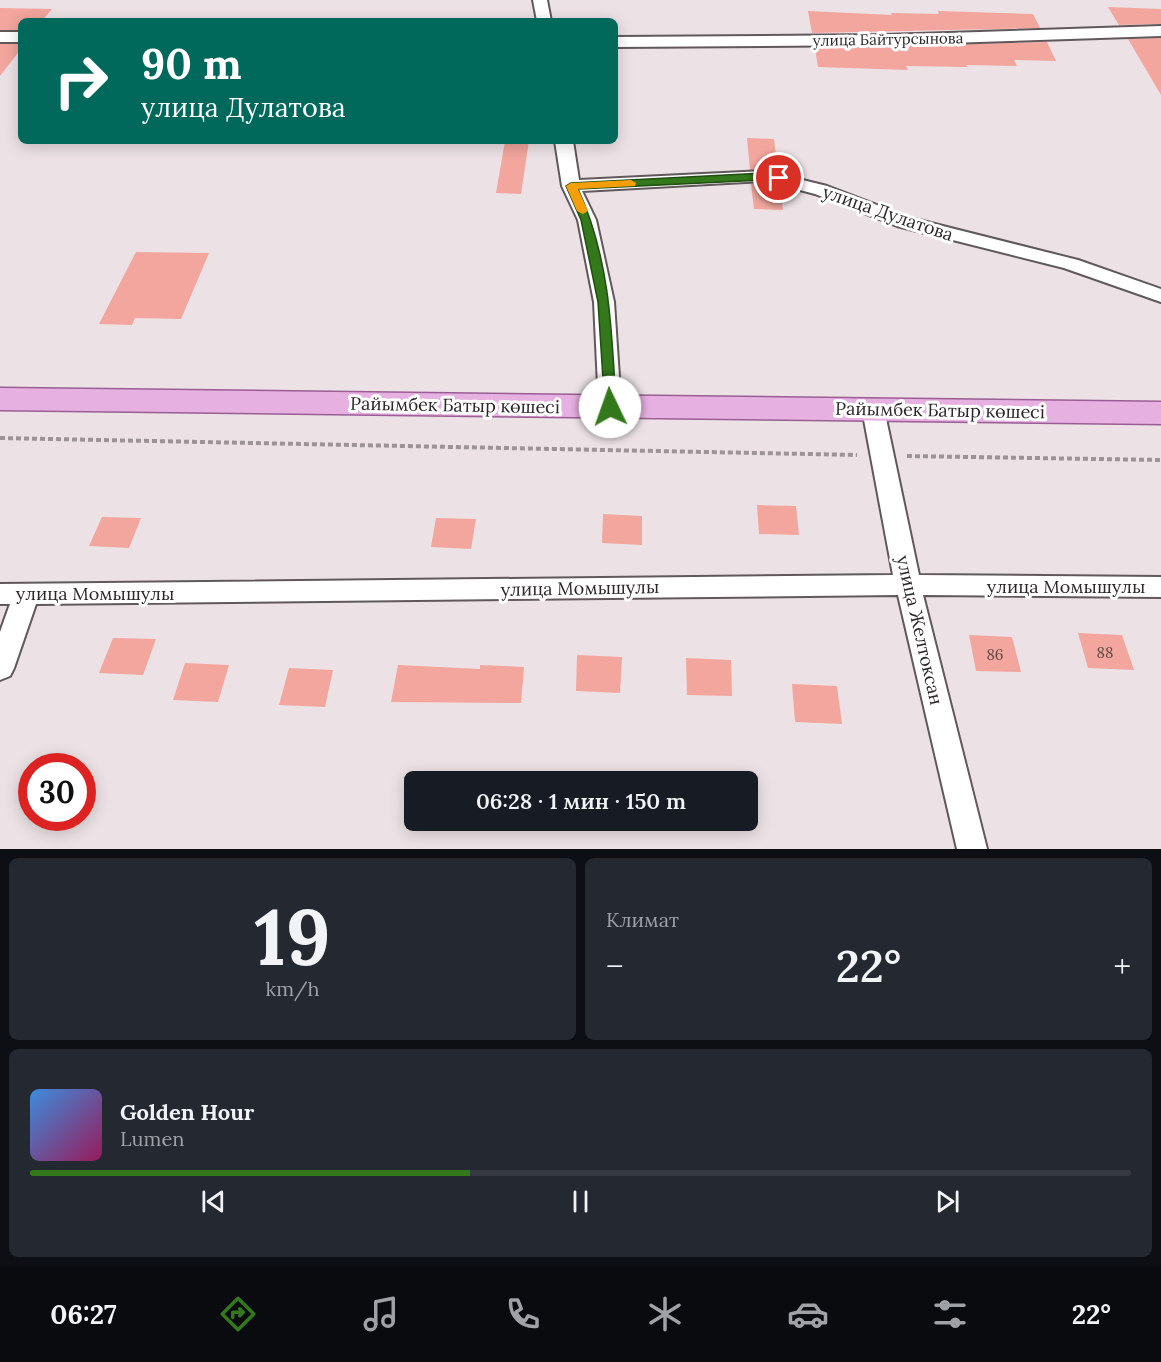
<!DOCTYPE html>
<html lang="ru">
<meta charset="utf-8">
<style>
:root{--surface:#171b24;--page:#242831;--text:#f1f3f6;--muted:#9ea1a6;--line:#363941;--accent:#33781b}
body{margin:0;font-family:Lora,serif;background:var(--page);color:var(--text);height:100vh;display:flex;flex-direction:column;font-size:22px;white-space:nowrap}
*{box-sizing:border-box;margin:0}
p{font-size:20px;color:var(--muted)}
.icon{flex:none;width:33px;height:33px;fill:none;stroke:currentColor;stroke-width:2;stroke-linecap:round;stroke-linejoin:round}
.map{position:relative;height:849px;overflow:hidden}
.sheet{display:flex;flex-direction:column;gap:9px;padding:9px;background:#0d0f14;flex:1}
.sheet>*{flex:none}
.guide{position:absolute;left:18px;top:18px;width:600px;height:126px;border-radius:9px;box-shadow:0 3px 15px #0003;background:#00695c;color:#fff;overflow:hidden}
.speed{position:absolute;left:18px;top:753px;display:flex;gap:12px;font-size:30px;font-weight:700;text-align:center}
.speed>*{display:grid;place-content:center;width:78px;height:78px;border-radius:50%;background:var(--surface);box-shadow:0 3px 15px #0003;line-height:1}
.speed .limit{border:9px solid #d22;background:#fff;color:#111}
.pin{position:absolute;display:grid;place-items:center;width:51px;height:51px;color:#fff;margin:-26px;border:3px solid #fff;border-radius:50%;box-shadow:0 2px 6px #0007}
.me{position:absolute;width:66px;margin:-33px;rotate:357deg;stroke-linejoin:round;filter:drop-shadow(0 0 4px #0008)}
.turn{display:flex;align-items:center;gap:21px;height:126px;padding:0 24px;font-size:27px}
.turn .icon{width:78px;height:78px;stroke-width:2.5}
.turn b{display:block;font-size:42px;line-height:51px}
.big{font-size:45px;font-weight:600;line-height:1.1}
.sheet .card{flex:1;display:flex;flex-direction:column;justify-content:center;gap:9px;min-width:0;padding:0 21px;border-radius:9px;background:var(--page)}
.sheet .dial{align-items:center;gap:0}
.dial b{font-size:78px;line-height:1}
.song{display:flex;align-items:center;gap:18px}
.cover{width:72px;height:72px;border-radius:9px;background:linear-gradient(135deg,hsl(210 70% 55%),hsl(330 70% 35%))}
.played{height:6px;border-radius:3px;background:linear-gradient(90deg,var(--accent) 40%,var(--line) 40%)}
.keys{display:flex;justify-content:space-around;direction:ltr}
.heat{display:flex;justify-content:space-between;align-items:center;font-size:33px;direction:ltr}
.sheet .tiles{flex:1;display:grid;gap:9px;grid-template-columns:1fr 1fr}
.card:last-child{grid-column:span 2}
.trip{position:absolute;left:404px;top:771px;width:354px;height:60px;border-radius:9px;background:var(--surface);box-shadow:0 3px 15px #0003;font-weight:600;line-height:60px;text-align:center}
.menu{display:flex;height:96px;justify-content:space-around;align-items:center;background:#090b0e;color:var(--muted)}
.menu .icon{width:42px;height:42px}
.menu .active{color:var(--accent)}
.menu b{font-size:27px;color:var(--text)}
.map>svg:first-child{display:block}
</style>
<div class="map">
<svg width="1161" height="849" viewBox="0 0 1161 849">
<rect width="100%" height="100%" fill="#ece2e5"/>
<g fill="#f2a69d">
<polygon points="1108,7 1161,9 1161,24 1119,25"/>
<polygon points="0,8 52,9 42,21 21,21 21,30 0,30"/>
<polygon points="808,11 892,15 891,13 939,14 938,11 1033,14 1040,28 812,33"/>
<polygon points="1161,38 1161,95 1128,39"/>
<polygon points="1047,42 1056,61 1014,60 1017,66 966,65 968,67 906,66 908,70 818,67 815,48"/>
<polygon points="0,44 21,44 21,49 0,76"/>
<polygon points="747,138 774,139 778,172 766,169 750,170"/>
<polygon points="505,141 529,141 521,194 496,193"/>
<polygon points="766,183 780,187 783,210 754,209 751,184"/>
<polygon points="136,252 209,253 181,319 135,318 132,325 99,324"/>
<polygon points="757,505 796,506 799,535 759,534"/>
<polygon points="603,514 642,516 642,545 602,543"/>
<polygon points="102,517 141,518 129,548 89,546"/>
<polygon points="436,518 476,519 471,549 431,547"/>
<polygon points="1078,633 1122,635 1134,670 1088,668"/>
<polygon points="969,635 1012,637 1021,672 976,671"/>
<polygon points="113,638 156,639 143,675 99,673"/>
<polygon points="577,655 622,657 620,693 576,691"/>
<polygon points="686,658 731,660 732,696 687,695"/>
<polygon points="185,663 229,665 218,702 173,700"/>
<polygon points="398,665 480,669 480,665 524,667 521,703 391,702"/>
<polygon points="289,668 333,670 325,707 279,705"/>
<polygon points="792,684 837,686 842,724 795,722"/>
</g>
<g fill="none" stroke-linecap="round" stroke-linejoin="round">
<g stroke="#61585b" stroke-width="4">
<g id="minor">
<polygon points="533,0 547,0 551,21 537,21"/>
<polygon points="1161,26 1161,36 885,45 615,47 615,37 885,35"/>
<rect x="0" y="32" width="21" height="10"/>
<polygon points="555,141 573,141 579,180 766,171 827,186 911,218 1078,260 1161,289 1161,302 1064,268 897,226 815,194 766,181 582,191 596,220 614,302 621,407 618,412 610,415 602,412 599,407 594,302 578,220 562,186"/>
<polygon points="873,401 881,404 884,409 919,575 1161,577 1161,597 923,595 987,849 957,849 898,595 36,604 14,668 10,676 0,680 0,632 10,604 0,604 0,584 893,575 862,409 865,404"/>
</g>
</g>
<g stroke="#9a5e94" stroke-width="3">
<polygon id="primary" points="0,388 1161,402 1161,424 0,410"/>
</g>
<g stroke="#9b9496" stroke-width="4" stroke-dasharray="5 3" stroke-linecap="butt">
<polyline points="0,438 857,455"/>
<polyline points="907,456 1161,460"/>
</g>
<use href="#minor" fill="#fff" fill-rule="evenodd"/>
<use href="#primary" fill="#e6b0e1" fill-rule="evenodd"/>
</g>
<path fill="#33781b" stroke="#214e12" stroke-width="1.5" d="M766,173L784,178L779,182L766,180L578,189C610,258 612,332 616,407L615,410H605L598,302L581,220L566,186L571,183Z"/>
<polygon fill="#f59e0b" points="631,180 636,183 635,186 578,189 588,211 583,214 577,211 566,186 571,183"/>
<g text-anchor="middle" dominant-baseline="central" stroke-width="6" stroke-linejoin="round" paint-order="stroke">
<g font-size="15" fill="#2c2829" stroke="#fff">
<text transform="translate(888 39) rotate(-1)">улица Байтурсынова</text>
</g>
<g font-size="15" fill="#5e4846">
<text x="1105" y="652">88</text>
<text x="995" y="654">86</text>
</g>
<g font-size="18" fill="#2c2829" stroke="#fff">
<text transform="translate(888 213) rotate(19)">улица Дулатова</text>
<text transform="translate(455 405) rotate(1)">Райымбек Батыр көшесі</text>
<text transform="translate(940 410) rotate(1)">Райымбек Батыр көшесі</text>
<text x="1066" y="586">улица Момышулы</text>
<text transform="translate(580 588) rotate(-1)">улица Момышулы</text>
<text x="95" y="593">улица Момышулы</text>
<text transform="translate(920 630) rotate(77)">улица Желтоксан</text>
</g>
</g>
</svg>
<div class="speed"><div class="limit">30</div></div>
<div class="pin" style="left:779px;top:178px;background:#d93025"><svg class="icon" aria-label="arrive" viewBox="0 0 24 24"><path d="M6 21V4h12l-3 4 3 4H6"/></svg></div>
<svg class="me" style="left:610px;top:407px" viewBox="-20 -20 40 40"><circle r="19" fill="#fff"/><path d="M0-13L10 11 0 6-10 11z" fill="#33781b"/></svg>
<div class="trip">06:28 · 1 мин · 150 m</div>
<div class="guide">
<div class="turn"><svg class="icon" aria-label="right" viewBox="0 0 24 24"><path d="M7 20v-9h11M14 6l5 5-5 5"/></svg><div><b>90 m</b>улица Дулатова</div></div>
</div>
</div>
<section class="sheet">
<div class="tiles">
<div class="card dial"><b>19</b><p>km/h</p></div>
<div class="card"><p>Климат</p>
<div class="heat"><a>−</a><b class="big">22°</b><a>+</a></div>
</div>
<div class="card">
<div class="song"><i class="cover"></i><div><b>Golden Hour</b><p>Lumen</p></div></div>
<div class="played"></div>
<div class="keys"><svg class="icon" aria-label="previous" viewBox="0 0 24 24"><path d="M18 5L8 12l10 7zM5 5v14"/></svg><svg class="icon" aria-label="pause" viewBox="0 0 24 24"><path d="M8 5v14M16 5v14"/></svg><svg class="icon" aria-label="next" viewBox="0 0 24 24"><path d="M6 5l10 7-10 7zM19 5v14"/></svg></div>
</div>
</div>
</section>
<nav class="menu">
<b>06:27</b>
<svg class="icon active" aria-label="directions" viewBox="0 0 24 24"><path d="M12 3l9 9-9 9-9-9zM9 14v-3h6M13 9l2 2-2 2"/></svg>
<svg class="icon" aria-label="music" viewBox="0 0 24 24"><path d="M9 18V5l10-2v13"/><circle cx="6" cy="18" r="3"/><circle cx="16" cy="16" r="3"/></svg>
<svg class="icon" aria-label="phone" viewBox="0 0 24 24"><path d="M5 4h4l2 5-3 2q2 4 5 5l2-3 5 2v4C11 20 4 13 5 4z"/></svg>
<svg class="icon" aria-label="climate" viewBox="0 0 24 24"><path d="M12 3v18M4 7l16 10M4 17L20 7"/></svg>
<svg class="icon" aria-label="car" viewBox="0 0 24 24"><path d="M5 17H2v-5l4-1 3-4h7l3 4 3 1v5h-3M9 17h6M6 11h13"/><circle cx="7" cy="17" r="2"/><circle cx="17" cy="17" r="2"/></svg>
<svg class="icon" aria-label="filters" viewBox="0 0 24 24"><path d="M4 7h16M4 17h16"/><circle cx="9" cy="7" r="2"/><circle cx="15" cy="17" r="2"/></svg>
<b>22°</b>
</nav>
